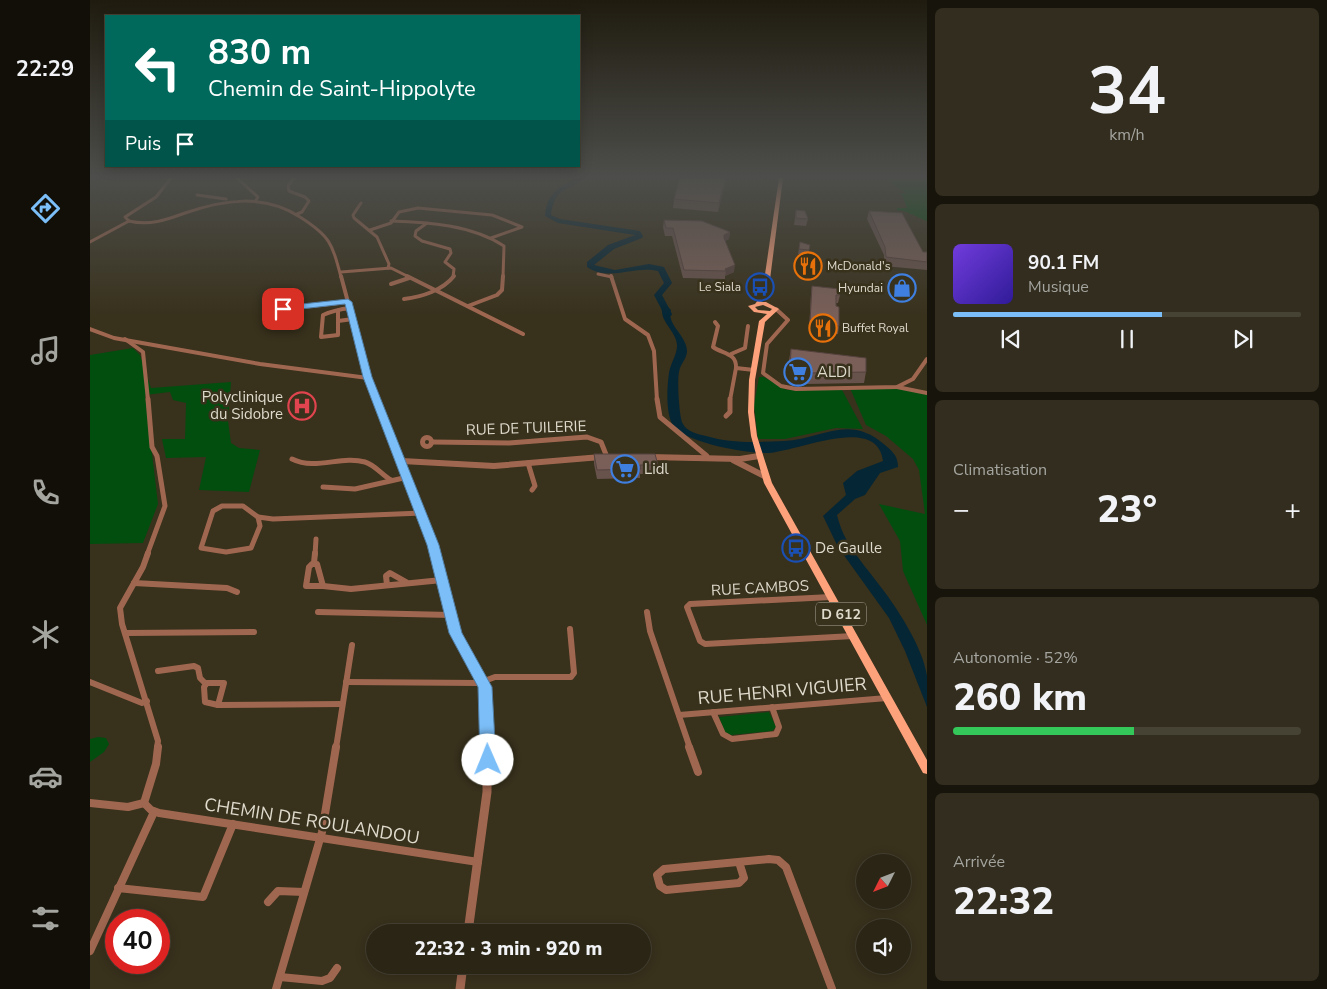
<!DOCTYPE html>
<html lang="fr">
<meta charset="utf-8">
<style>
:root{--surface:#2a2515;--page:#322d1e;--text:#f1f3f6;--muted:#a5a5a0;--line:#464234;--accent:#7bbef8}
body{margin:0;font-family:"Nunito Sans",sans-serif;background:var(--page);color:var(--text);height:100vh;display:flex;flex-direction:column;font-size:19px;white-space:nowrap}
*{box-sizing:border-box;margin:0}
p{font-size:16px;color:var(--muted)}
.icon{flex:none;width:28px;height:28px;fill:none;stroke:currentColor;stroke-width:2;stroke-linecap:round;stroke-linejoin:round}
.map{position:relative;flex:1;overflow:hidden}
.panel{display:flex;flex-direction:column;gap:8px;padding:8px;background:#17140c;width:400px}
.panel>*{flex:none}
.hud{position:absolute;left:15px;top:15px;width:475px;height:152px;border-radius:0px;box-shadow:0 2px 12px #0003,0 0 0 1px var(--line);background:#00695c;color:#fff;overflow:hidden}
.needle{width:32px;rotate:228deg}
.controls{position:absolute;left:766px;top:854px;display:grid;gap:10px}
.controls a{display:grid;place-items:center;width:55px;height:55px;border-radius:50%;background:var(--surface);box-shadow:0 2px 12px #0003,0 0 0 1px var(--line);font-size:25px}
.speed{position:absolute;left:15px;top:909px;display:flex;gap:10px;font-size:25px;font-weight:700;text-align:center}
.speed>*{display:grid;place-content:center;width:65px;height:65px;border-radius:50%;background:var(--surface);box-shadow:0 2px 12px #0003,0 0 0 1px var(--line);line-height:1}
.speed .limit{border:8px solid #d22;background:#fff;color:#111}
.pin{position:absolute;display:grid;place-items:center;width:42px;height:42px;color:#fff;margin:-21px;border-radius:10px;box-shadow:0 2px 8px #0006}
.me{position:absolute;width:55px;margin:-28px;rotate:359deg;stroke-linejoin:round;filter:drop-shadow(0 0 4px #0008)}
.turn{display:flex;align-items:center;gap:18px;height:105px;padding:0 20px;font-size:22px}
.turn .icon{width:65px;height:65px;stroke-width:2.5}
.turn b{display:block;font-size:35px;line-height:42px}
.then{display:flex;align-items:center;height:48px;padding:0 20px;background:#0003;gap:10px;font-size:19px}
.big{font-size:38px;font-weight:800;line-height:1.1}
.panel .card{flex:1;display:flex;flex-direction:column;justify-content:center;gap:8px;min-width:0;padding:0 18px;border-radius:8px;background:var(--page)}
.panel .dial{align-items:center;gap:0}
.dial b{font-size:65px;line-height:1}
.song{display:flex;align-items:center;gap:15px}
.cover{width:60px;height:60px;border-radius:8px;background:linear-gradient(135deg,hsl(260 70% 55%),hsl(250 70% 35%))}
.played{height:5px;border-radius:2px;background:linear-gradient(90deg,var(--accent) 60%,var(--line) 60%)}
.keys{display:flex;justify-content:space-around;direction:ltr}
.heat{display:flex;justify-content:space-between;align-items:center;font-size:28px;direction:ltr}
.charge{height:8px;border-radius:4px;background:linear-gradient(90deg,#34c759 52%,var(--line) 0)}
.trip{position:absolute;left:276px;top:924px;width:285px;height:50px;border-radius:25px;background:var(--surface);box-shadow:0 2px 12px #0003,0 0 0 1px var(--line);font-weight:800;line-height:50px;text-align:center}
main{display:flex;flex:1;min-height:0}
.tabs{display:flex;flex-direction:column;width:90px;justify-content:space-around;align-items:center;background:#110f08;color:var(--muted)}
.tabs .icon{width:35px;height:35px}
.tabs .active{color:var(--accent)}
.tabs b{font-size:22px;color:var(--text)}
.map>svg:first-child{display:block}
</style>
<main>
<nav class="tabs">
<b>22:29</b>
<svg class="icon active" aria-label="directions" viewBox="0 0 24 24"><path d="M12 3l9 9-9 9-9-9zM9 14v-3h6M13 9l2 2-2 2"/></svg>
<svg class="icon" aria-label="music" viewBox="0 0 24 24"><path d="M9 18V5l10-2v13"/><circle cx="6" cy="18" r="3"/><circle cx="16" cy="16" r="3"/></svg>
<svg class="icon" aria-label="phone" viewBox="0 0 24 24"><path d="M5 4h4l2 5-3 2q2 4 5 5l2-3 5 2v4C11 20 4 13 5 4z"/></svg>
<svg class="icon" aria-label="climate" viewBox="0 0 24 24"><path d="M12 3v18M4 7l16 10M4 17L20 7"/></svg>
<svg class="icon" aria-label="car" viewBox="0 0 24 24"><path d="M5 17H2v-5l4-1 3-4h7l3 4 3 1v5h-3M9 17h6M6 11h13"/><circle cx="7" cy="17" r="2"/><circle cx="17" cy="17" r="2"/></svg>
<svg class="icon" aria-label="filters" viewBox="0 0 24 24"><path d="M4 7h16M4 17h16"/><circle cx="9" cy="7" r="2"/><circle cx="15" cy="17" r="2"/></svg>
</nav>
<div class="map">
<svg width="837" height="989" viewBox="0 0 837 989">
<rect width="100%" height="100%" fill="#38311c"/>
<g fill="#024e0f">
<path d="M797,178H837V221C826,217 818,211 807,210V208H817L812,195L808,193H816L802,184Z"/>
<polygon points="43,348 50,355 61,388 141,382 138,421 141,443 149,448 170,450 159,492 109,490 116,457 76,458 72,439 95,439 96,403 83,400 80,392 55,395 68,504 53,543 0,544 0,355"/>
<polygon points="669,377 674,377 697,390 751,388 773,429 746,428 695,439 668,439 664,405"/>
<polygon points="760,388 805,388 837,394 837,625 813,571 810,541 789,504 835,514 829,470 823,459 796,436 776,425"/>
<polygon points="679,712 686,727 682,731 641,735 635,732 629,717"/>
<polygon points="8,737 16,738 19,744 14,752 0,762 0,739"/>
</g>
<path fill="#052635" d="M570,299L581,310C576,324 597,336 597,351C597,359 590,364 589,372C587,380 589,418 593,424C597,432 608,434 616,436C643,444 667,442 694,441C732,439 759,413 795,445C803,452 808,456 808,467L790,473L775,495L765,499L747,515C754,544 770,559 787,582C806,606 833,647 837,676C837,686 837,697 837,707L815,651L799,618L748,547L733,516L756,495L753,483L767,471L793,461C787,412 703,454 675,453C654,453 600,443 585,428C575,417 577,387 579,373C581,361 590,351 586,340C584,333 578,327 575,321C571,316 572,305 570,299Z"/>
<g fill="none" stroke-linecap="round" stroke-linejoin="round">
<path fill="#052635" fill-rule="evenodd" d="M487,178H495C478,191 464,188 461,215L470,219L550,231L553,236L552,238L524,249L504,265L525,270L559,264L574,267L582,283L572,295L582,314L581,316H575L564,295L574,283L568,271C545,265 519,282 497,267V262L518,245L545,235L468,223L455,216C457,193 468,187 487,178Z"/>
<g stroke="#a06750" stroke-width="3">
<polyline points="147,178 168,197 166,200"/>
<polyline points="204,178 198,186 199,191 215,197 219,201 212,212 207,214"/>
<polyline points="107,195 136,199"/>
<polyline points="271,203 263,215 264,218 287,237 299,264 298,268"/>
<path d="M39,221C59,226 76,220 95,213C133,200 174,193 210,217C240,236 242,243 251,277"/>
<polyline points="39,221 35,217 66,197 81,178"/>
<path d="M301,221C338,222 382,225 414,246L413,277"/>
<polyline points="337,223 326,231 325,236 332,241 360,249 361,253 355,262 364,269 363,277"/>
<polyline points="280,230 301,223 309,212 328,208 402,215 432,227 401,238"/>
<polyline points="0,242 39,221"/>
<polyline points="251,272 301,268 319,277"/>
<polyline points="508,274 522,277"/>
</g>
<g stroke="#a06750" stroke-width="4">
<polyline points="251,276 278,377 287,400"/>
<polyline points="317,276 433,334"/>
<polyline points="521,276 535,319 558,335 564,351 567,400"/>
<polyline points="301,284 319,278"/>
<path d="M314,299C332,297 353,290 364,276"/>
<polyline points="378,306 407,295 412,290 413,276"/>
<polyline points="193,309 258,302"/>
<polyline points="686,309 698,320 677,344 673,373 691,386 706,389 807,387 823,379 837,359"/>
<path d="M248,310V335L231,337L233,315C242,311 251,309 260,308"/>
<polyline points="248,321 263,319"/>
<path d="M625,322L628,326L623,347C633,354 647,353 646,368"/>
<polyline points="0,329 24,338 170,364 278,378"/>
<polyline points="35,339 53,352 58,400"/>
<polyline points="641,354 655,348 658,326"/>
<polyline points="807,387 837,393"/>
<polyline points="640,400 646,368 664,370"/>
</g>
<g stroke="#a06750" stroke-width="5">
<polyline points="287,399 312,461"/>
<polyline points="567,399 570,417 617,456"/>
<polyline points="636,416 640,412 640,399"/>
<circle cx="337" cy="442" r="4.5"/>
<polyline points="343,442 419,443 497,437 511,442 517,457"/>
<path d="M202,459C226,471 251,455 275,462C285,465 292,475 301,480"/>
<polyline points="438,463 445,486 442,490"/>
<polyline points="233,487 265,489 318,477"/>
<polygon points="132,506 153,506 168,517 170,526 161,548 136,552 111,548 123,511"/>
<polyline points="168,517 183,519 332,513"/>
<polyline points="57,555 75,506 67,456 62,447 58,399"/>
<polyline points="225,555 226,539"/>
</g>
<g stroke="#a06750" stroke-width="6">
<polyline points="58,553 53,567 30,608 32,624 68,741 67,748"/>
<polyline points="224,563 225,553"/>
<polygon points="222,564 227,564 233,586 216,586 219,567"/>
<polyline points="44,583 137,588 147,592"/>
<polyline points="297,585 296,576 300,573 316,582"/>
<polyline points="233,586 261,589 352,580"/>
<polyline points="741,597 600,604 597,607 610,641 615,644 763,636"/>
<polyline points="228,612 361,615"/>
<polyline points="557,612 560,631 600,748"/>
<polyline points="35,633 164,632"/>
<polyline points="68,671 104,666 108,668 110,678 116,684"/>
<polyline points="0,682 52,703 57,701"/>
<polyline points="256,682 389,683 405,677 481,677 484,673 480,629"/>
<polygon points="117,683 134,683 128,705 115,702 114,687"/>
<polyline points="128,705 252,704"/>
<polyline points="623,712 633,734 642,739 686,734 689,727 682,707"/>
<polyline points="589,715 797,698"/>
<polyline points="246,748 262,645"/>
</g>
<g stroke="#a06750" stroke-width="8">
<polyline points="599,747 608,772"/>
<polyline points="0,803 38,807 54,803"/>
<polyline points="54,803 66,764 68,747"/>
<polyline points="54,803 61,810 69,813 388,862"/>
<polyline points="649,862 654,878 649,883 576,890 570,886 567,875 574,869 679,859 688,860 696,867 742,989"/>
<polyline points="28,888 113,897 143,824"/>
<polyline points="178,902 188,891 214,892"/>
<polyline points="0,951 64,812"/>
<polyline points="190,977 232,981 240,978 247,968"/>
<polyline points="186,989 232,832 246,747"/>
</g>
<g stroke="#a06750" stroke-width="6">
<polyline points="559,457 650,459 669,456"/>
<polyline points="643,460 676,477"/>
<polyline points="345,555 312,461 404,466 511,457"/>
</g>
<polyline stroke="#a06750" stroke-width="8" points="345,553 365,633 393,681 396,692 397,748"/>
<g stroke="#a06750" stroke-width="9">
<polyline points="378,932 397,792 397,747"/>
<polyline points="370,989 373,965"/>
</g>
<path fill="#fea27c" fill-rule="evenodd" d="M689,178H693L678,295L671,302H676L689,309L675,322L665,380L664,412L667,436L682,483L837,760V774L833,773L674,483L661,436L658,412L659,380L669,321L677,314L664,312L658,306L665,304L672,295ZM673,305L682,309L680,311L668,310L665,307Z"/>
</g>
<g fill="#68524c">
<polygon points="636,178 628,212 583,208 584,199"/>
<polygon points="706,210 718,219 716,226 704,225"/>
<polygon points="779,211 833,252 837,252 837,270 794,266 794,255 777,219"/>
<polygon points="574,220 640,232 639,239 635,241 644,272 635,276 635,279 593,278 582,236 575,236 573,227"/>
<polygon points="710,242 719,250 718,255 708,254"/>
<polygon points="722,286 750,295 748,303 746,303 749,326 748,334 719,330 721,294"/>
<polygon points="701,349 776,372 774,383 717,384 697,382 699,360"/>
<polygon points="504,454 568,465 567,474 550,474 550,478 507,479 504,464"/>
</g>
<g fill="#55423e">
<polygon points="636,178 635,184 628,212 629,203"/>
<polygon points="640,232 639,239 633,242 634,235"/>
<polygon points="645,265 644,272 635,276 636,271 635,269"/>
</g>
<g fill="#795f58" stroke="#55423e">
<polygon points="590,178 635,178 629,203 584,199"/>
<polygon points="706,210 715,211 718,219 706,218"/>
<polygon points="779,211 812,213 833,252 837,252 837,262 796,257 795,247"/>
<polygon points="574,220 612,221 640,232 634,235 634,238 645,265 635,269 636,271 594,270 583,228 576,228"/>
<polygon points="710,242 720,245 719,250 709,249"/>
<polygon points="722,286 750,289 750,295 746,295 746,306 749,307 749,326 720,322"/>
<polygon points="701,349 776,358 776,372 720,373 700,370"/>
<polygon points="504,454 565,454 568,465 550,465 551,469 507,470"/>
</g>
<linearGradient id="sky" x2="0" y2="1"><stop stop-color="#1f1b0f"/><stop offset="0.56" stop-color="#4d4e4b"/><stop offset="1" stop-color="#4d4e4b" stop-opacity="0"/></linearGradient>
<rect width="837" height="316" fill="url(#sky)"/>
<polygon fill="#7bbef8" stroke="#507ca1" points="258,299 262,302 282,377 349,545 372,633 402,687 406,760 403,765 398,766 392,765 390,760 388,687 359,633 337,545 273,377 255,304 193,311 189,309 193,306"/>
<defs>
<g id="restaurant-ring" transform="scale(1.4375)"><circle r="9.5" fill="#38311c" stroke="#e8710a" stroke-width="1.5"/><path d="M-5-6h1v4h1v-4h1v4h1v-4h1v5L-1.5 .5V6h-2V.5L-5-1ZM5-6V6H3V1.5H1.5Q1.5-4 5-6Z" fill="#e8710a"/></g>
<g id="bus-ring" transform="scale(1.4375)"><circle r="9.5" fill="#38311c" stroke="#1a4fb4" stroke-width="1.5"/><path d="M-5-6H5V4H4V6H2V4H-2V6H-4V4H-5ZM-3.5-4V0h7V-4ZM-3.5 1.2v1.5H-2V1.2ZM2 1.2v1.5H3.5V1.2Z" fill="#1a4fb4"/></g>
<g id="shop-ring" transform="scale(1.4375)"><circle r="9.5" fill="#38311c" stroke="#3f7fe0" stroke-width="1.5"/><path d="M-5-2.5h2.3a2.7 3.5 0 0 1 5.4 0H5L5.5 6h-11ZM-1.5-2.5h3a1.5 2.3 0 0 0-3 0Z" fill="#3f7fe0"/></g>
<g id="supermarket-ring" transform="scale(1.4375)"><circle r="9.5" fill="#38311c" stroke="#3f7fe0" stroke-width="1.5"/><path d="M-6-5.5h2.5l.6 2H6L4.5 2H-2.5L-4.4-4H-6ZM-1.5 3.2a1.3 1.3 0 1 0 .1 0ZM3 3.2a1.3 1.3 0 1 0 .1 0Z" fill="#3f7fe0"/></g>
<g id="hospital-ring" transform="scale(1.4375)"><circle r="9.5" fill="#38311c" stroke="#e0444e" stroke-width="1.5"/><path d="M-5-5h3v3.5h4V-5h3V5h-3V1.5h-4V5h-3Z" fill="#e0444e"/></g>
</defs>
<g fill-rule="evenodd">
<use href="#restaurant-ring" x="718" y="266"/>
<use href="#bus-ring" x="670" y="287"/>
<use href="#shop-ring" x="812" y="288"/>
<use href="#restaurant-ring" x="733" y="328"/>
<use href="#supermarket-ring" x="708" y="372"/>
<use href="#hospital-ring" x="212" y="406"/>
<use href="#supermarket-ring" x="535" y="469"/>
<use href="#bus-ring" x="706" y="548"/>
</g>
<g text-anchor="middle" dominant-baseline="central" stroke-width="5" stroke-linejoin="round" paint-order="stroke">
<g font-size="12" fill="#dfdbcd" stroke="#38311c" text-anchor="start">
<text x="737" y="266">McDonald's</text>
<text x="651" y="287" text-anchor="end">Le Siala</text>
<text x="793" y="288" text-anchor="end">Hyundai</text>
<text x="752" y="328">Buffet Royal</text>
</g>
<rect fill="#38311c" stroke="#ada898" stroke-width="1" x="726" y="602.5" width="50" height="23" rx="4"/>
<g font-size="14" font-weight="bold" fill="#dfdbcd">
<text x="751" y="614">D 612</text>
</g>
<g font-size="15" fill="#dfdbcd" stroke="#38311c" text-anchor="start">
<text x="727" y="372">ALDI</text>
<text x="193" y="397" text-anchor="end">Polyclinique<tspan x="193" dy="17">du Sidobre</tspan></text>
<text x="554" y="469">Lidl</text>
<text x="725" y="548">De Gaulle</text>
</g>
<g font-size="15" fill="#dfdbcd" stroke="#38311c">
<text transform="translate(436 428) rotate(-2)">RUE DE TUILERIE</text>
<text transform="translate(670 588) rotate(-3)">RUE CAMBOS</text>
</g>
<g font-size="18" fill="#dfdbcd" stroke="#38311c">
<text transform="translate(692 691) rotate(-5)">RUE HENRI VIGUIER</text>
<text transform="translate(222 821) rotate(9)">CHEMIN DE ROULANDOU</text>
</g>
</g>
</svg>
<div class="controls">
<a><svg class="needle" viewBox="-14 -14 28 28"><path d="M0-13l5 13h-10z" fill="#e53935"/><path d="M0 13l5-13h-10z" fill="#a5a5a0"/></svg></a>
<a><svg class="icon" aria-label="sound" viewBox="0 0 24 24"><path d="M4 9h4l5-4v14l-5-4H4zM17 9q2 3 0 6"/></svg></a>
</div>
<div class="speed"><div class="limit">40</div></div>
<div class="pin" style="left:193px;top:309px;background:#d93025"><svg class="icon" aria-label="arrive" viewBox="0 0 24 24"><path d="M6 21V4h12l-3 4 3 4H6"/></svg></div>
<svg class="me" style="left:398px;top:760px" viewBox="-20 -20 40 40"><circle r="19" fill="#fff"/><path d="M0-13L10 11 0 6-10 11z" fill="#7bbef8"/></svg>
<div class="trip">22:32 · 3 min · 920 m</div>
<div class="hud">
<div class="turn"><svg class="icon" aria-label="left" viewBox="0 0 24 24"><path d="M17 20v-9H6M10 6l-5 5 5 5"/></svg><div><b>830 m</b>Chemin de Saint-Hippolyte</div></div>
<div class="then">Puis<svg class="icon" aria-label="arrive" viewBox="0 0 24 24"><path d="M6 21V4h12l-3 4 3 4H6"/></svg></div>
</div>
</div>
<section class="panel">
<div class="card dial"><b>34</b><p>km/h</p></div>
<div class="card">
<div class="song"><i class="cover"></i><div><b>90.1 FM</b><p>Musique</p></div></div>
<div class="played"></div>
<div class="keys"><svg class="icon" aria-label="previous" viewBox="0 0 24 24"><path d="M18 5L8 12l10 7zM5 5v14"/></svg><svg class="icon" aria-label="pause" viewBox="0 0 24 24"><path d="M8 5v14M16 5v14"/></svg><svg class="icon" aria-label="next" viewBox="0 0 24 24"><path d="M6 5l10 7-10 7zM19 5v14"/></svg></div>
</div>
<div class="card"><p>Climatisation</p>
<div class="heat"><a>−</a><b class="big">23°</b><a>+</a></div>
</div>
<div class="card"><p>Autonomie · 52%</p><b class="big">260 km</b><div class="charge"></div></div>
<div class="card"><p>Arrivée</p><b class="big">22:32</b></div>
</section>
</main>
